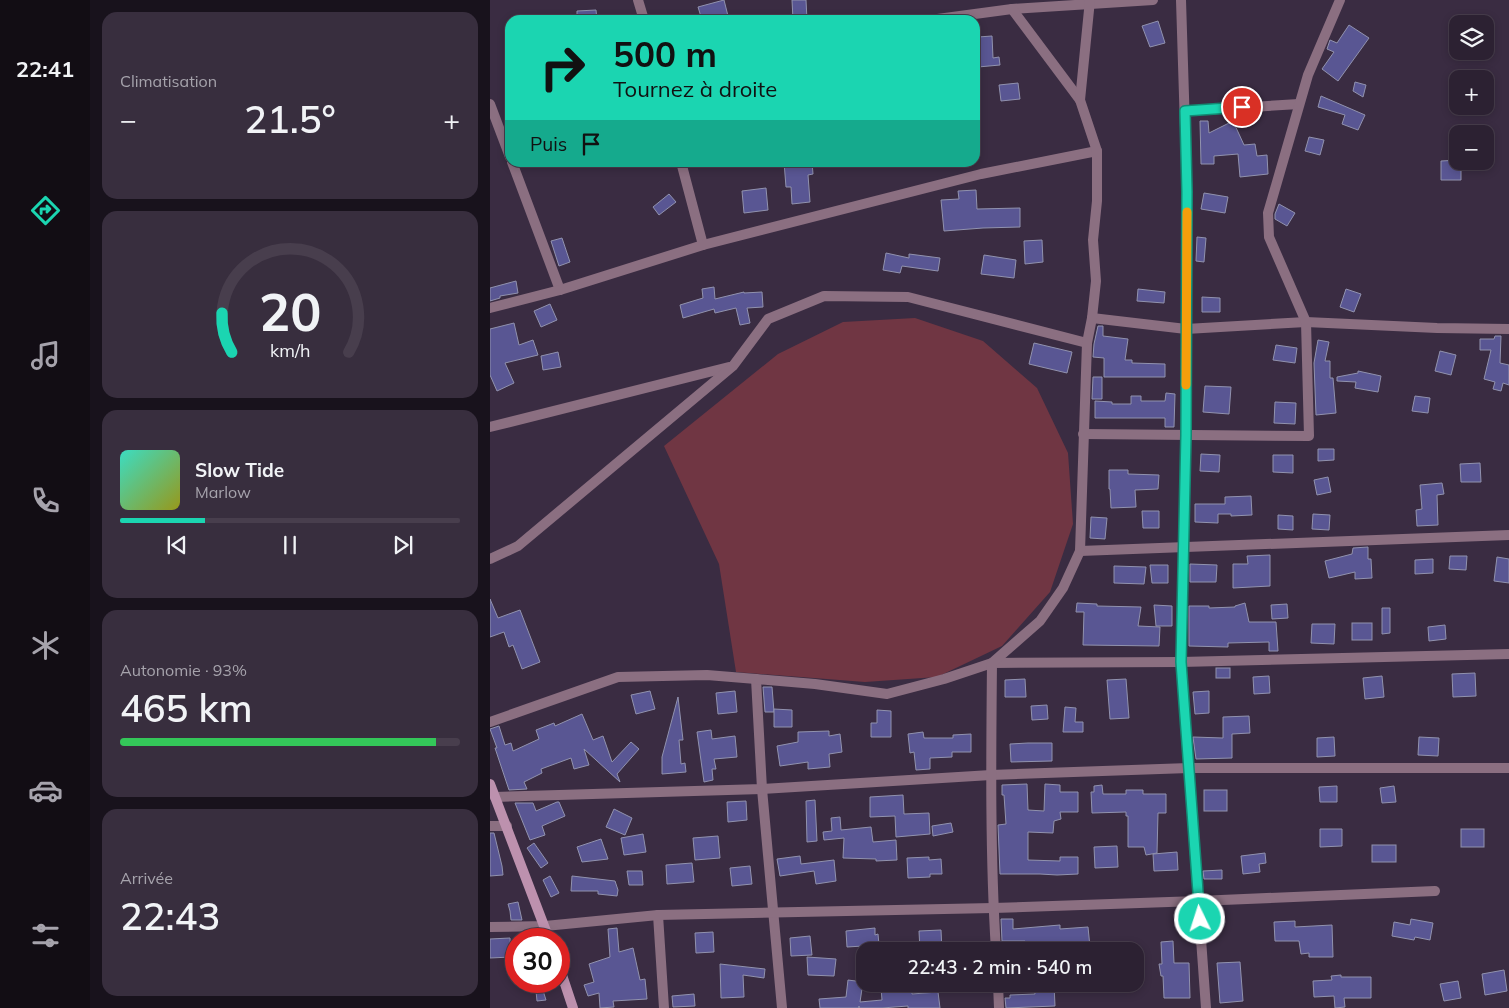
<!DOCTYPE html>
<html lang="fr">
<meta charset="utf-8">
<style>
:root{--surface:#2c2132;--page:#382e3e;--text:#f1f3f6;--muted:#a6a3ac;--line:#483e4d;--accent:#1bd5b1}
body{margin:0;font-family:Mulish,sans-serif;background:var(--page);color:var(--text);height:100vh;display:flex;flex-direction:column;font-size:19px;white-space:nowrap}
*{box-sizing:border-box;margin:0}
p{font-size:16px;color:var(--muted)}
.icon{flex:none;width:28px;height:28px;fill:none;stroke:currentColor;stroke-width:2;stroke-linecap:round;stroke-linejoin:round}
.map{position:relative;flex:1;overflow:hidden}
.side{display:flex;flex-direction:column;gap:12px;padding:12px;background:#18121c;width:400px}
.side>*{flex:none}
.guide{position:absolute;left:15px;top:15px;width:475px;height:152px;border-radius:15px;box-shadow:0 2px 8px #0003,0 0 0 1px var(--line);background:#1bd5b1;color:#111;overflow:hidden}
.controls{position:absolute;left:959px;top:15px;display:grid;gap:10px}
.controls a{display:grid;place-items:center;width:45px;height:45px;border-radius:10px;background:var(--surface);box-shadow:0 2px 8px #0003,0 0 0 1px var(--line);font-size:25px}
.speed{position:absolute;left:15px;top:928px;display:flex;gap:10px;font-size:25px;font-weight:700;text-align:center}
.speed>*{display:grid;place-content:center;width:65px;height:65px;border-radius:50%;background:var(--surface);box-shadow:0 2px 8px #0003,0 0 0 1px var(--line);line-height:1}
.speed .limit{border:8px solid #d22;background:#fff;color:#111}
.pin{position:absolute;display:grid;place-items:center;width:42px;height:42px;color:#fff;margin:-21px;border:2px solid #fff;border-radius:50%;box-shadow:0 1px 5px #0007}
.me{position:absolute;width:55px;margin:-28px;rotate:356deg;stroke-linejoin:round;filter:drop-shadow(0 0 4px #0008)}
.turn{display:flex;align-items:center;gap:18px;height:105px;padding:0 25px;font-size:22px}
.turn .icon{width:65px;height:65px;stroke-width:2.5}
.turn b{display:block;font-size:35px;line-height:42px}
.then{display:flex;align-items:center;height:48px;padding:0 25px;background:#0003;gap:10px;font-size:19px}
.big{font-size:38px;font-weight:600;line-height:1.1}
.side .tile{flex:1;display:flex;flex-direction:column;justify-content:center;gap:8px;min-width:0;padding:0 18px;border-radius:15px;background:var(--page)}
.side .dial{align-items:center;gap:0}
.dial svg{height:130px;overflow:visible;fill:none;stroke:var(--line);stroke-width:7;stroke-linecap:round;text-anchor:middle}
.dial text{fill:var(--text);stroke:none}
.song{display:flex;align-items:center;gap:15px}
.cover{width:60px;height:60px;border-radius:8px;background:linear-gradient(135deg,hsl(170 70% 55%),hsl(60 70% 35%))}
.played{height:5px;border-radius:2px;background:linear-gradient(90deg,var(--accent) 25%,var(--line) 25%)}
.keys{display:flex;justify-content:space-around;direction:ltr}
.heat{display:flex;justify-content:space-between;align-items:center;font-size:28px;direction:ltr}
.charge{height:8px;border-radius:4px;background:linear-gradient(90deg,#34c759 93%,var(--line) 0)}
.trip{position:absolute;left:366px;top:942px;width:288px;height:50px;border-radius:15px;background:var(--surface);box-shadow:0 2px 8px #0003,0 0 0 1px var(--line);font-weight:600;line-height:50px;text-align:center}
main{display:flex;flex:1;min-height:0}
.menu{display:flex;flex-direction:column;width:90px;justify-content:space-around;align-items:center;background:#120d14;color:var(--muted)}
.menu .icon{width:35px;height:35px}
.menu .on{color:var(--accent)}
.menu b{font-size:22px;color:var(--text)}
.map>svg:first-child{display:block}
</style>
<main>
<nav class="menu">
<b>22:41</b>
<svg class="icon on" aria-label="directions" viewBox="0 0 24 24"><path d="M12 3l9 9-9 9-9-9zM9 14v-3h6M13 9l2 2-2 2"/></svg>
<svg class="icon" aria-label="music" viewBox="0 0 24 24"><path d="M9 18V5l10-2v13"/><circle cx="6" cy="18" r="3"/><circle cx="16" cy="16" r="3"/></svg>
<svg class="icon" aria-label="phone" viewBox="0 0 24 24"><path d="M5 4h4l2 5-3 2q2 4 5 5l2-3 5 2v4C11 20 4 13 5 4z"/></svg>
<svg class="icon" aria-label="climate" viewBox="0 0 24 24"><path d="M12 3v18M4 7l16 10M4 17L20 7"/></svg>
<svg class="icon" aria-label="car" viewBox="0 0 24 24"><path d="M5 17H2v-5l4-1 3-4h7l3 4 3 1v5h-3M9 17h6M6 11h13"/><circle cx="7" cy="17" r="2"/><circle cx="17" cy="17" r="2"/></svg>
<svg class="icon" aria-label="filters" viewBox="0 0 24 24"><path d="M4 7h16M4 17h16"/><circle cx="9" cy="7" r="2"/><circle cx="15" cy="17" r="2"/></svg>
</nav>
<section class="side">
<div class="tile"><p>Climatisation</p>
<div class="heat"><a>−</a><b class="big">21.5°</b><a>+</a></div>
</div>
<div class="tile dial"><svg viewBox="0 0 100 80">
<path d="M14 69A42 42 0 1 1 86 69"/>
<path d="M14 69A42 42 0 0 1 8 45" stroke="#1bd5b1"/>
<text x="50" y="56" font-size="32" font-weight="700">20</text>
<text x="50" y="72" font-size="11">km/h</text>
</svg></div>
<div class="tile">
<div class="song"><i class="cover"></i><div><b>Slow Tide</b><p>Marlow</p></div></div>
<div class="played"></div>
<div class="keys"><svg class="icon" aria-label="previous" viewBox="0 0 24 24"><path d="M18 5L8 12l10 7zM5 5v14"/></svg><svg class="icon" aria-label="pause" viewBox="0 0 24 24"><path d="M8 5v14M16 5v14"/></svg><svg class="icon" aria-label="next" viewBox="0 0 24 24"><path d="M6 5l10 7-10 7zM19 5v14"/></svg></div>
</div>
<div class="tile"><p>Autonomie · 93%</p><b class="big">465 km</b><div class="charge"></div></div>
<div class="tile"><p>Arrivée</p><b class="big">22:43</b></div>
</section>
<div class="map">
<svg width="1019" height="1008" viewBox="0 0 1019 1008">
<rect width="100%" height="100%" fill="#3a2c42"/>
<polygon fill="#703643" points="425,318 493,341 547,388 578,453 583,524 560,592 512,646 447,677 375,682 246,672 229,564 174,446 288,354 353,322"/>
<g fill="#595693" stroke="#9192ae">
<polygon points="234,0 239,20 212,20 208,7"/>
<polygon points="302,0 316,0 317,20 303,20"/>
<polygon points="106,10 107,20 87,20 87,11"/>
<polygon points="668,21 675,43 660,47 652,26"/>
<polygon points="859,25 879,38 848,81 832,69 844,52 837,49 840,40 847,43"/>
<polygon points="502,36 503,58 509,57 510,65 488,67 487,59 490,59 488,37"/>
<polygon points="865,82 876,85 873,97 863,91"/>
<polygon points="528,83 530,99 511,101 509,85"/>
<polygon points="831,96 875,115 868,130 852,124 855,115 828,107"/>
<polygon points="710,121 718,121 719,133 743,121 754,145 765,144 767,156 777,155 778,174 750,177 748,154 724,156 724,164 711,164"/>
<polygon points="819,137 834,140 830,155 815,151"/>
<polygon points="968,160 971,161 971,180 951,180 951,161"/>
<polygon points="294,162 322,162 323,174 318,175 320,202 302,204 301,187 296,187"/>
<polygon points="276,188 278,210 254,213 252,191"/>
<polygon points="486,190 487,209 530,208 530,227 493,228 454,231 451,200 469,199 468,191"/>
<polygon points="714,193 738,197 735,213 711,209"/>
<polygon points="179,194 186,202 169,215 163,207"/>
<polygon points="789,204 805,213 797,226 785,219 785,214"/>
<polygon points="707,237 716,238 714,262 706,261"/>
<polygon points="72,238 80,262 69,266 61,241"/>
<polygon points="552,240 553,262 535,264 534,241"/>
<polygon points="396,253 419,258 419,254 450,258 448,271 412,266 410,273 393,270"/>
<polygon points="494,255 526,260 524,278 491,274"/>
<polygon points="26,281 28,293 10,296 10,298 0,301 0,288"/>
<polygon points="224,287 225,299 254,292 254,293 272,292 273,307 257,308 260,323 250,325 246,308 225,313 224,309 193,318 190,305 213,298 212,289"/>
<polygon points="648,289 675,292 674,303 647,301"/>
<polygon points="856,289 871,294 864,312 850,307"/>
<polygon points="712,297 730,298 730,312 712,312"/>
<polygon points="60,304 67,320 51,327 44,311"/>
<polygon points="24,323 29,345 43,340 48,355 15,363 24,383 7,391 0,375 0,329"/>
<polygon points="608,326 613,326 613,336 638,339 635,360 642,360 642,363 675,364 675,377 614,377 614,358 603,357 604,344"/>
<polygon points="1005,336 1011,336 1010,363 1019,365 1019,385 1013,383 1011,391 1003,389 1005,382 994,379 1001,350 990,350 990,339 1004,339"/>
<polygon points="828,340 839,342 835,361 840,361 840,378 843,378 846,413 826,415 824,363"/>
<polygon points="544,343 582,352 577,373 539,364"/>
<polygon points="786,345 807,348 805,363 783,360"/>
<polygon points="950,351 966,355 961,375 945,371"/>
<polygon points="68,352 71,367 53,370 51,356"/>
<polygon points="868,371 891,376 888,392 865,388 866,382 847,381 847,377 868,373"/>
<polygon points="603,377 612,377 612,399 602,399"/>
<polygon points="715,386 741,387 739,414 713,412"/>
<polygon points="676,393 685,394 684,427 675,427 675,418 605,418 605,401 622,402 622,404 641,404 641,396 651,396 651,401 675,401"/>
<polygon points="925,396 940,398 938,413 922,411"/>
<polygon points="785,402 806,403 805,424 784,423"/>
<polygon points="828,449 844,449 844,460 828,461"/>
<polygon points="711,454 730,455 729,472 710,471"/>
<polygon points="783,455 803,455 803,473 783,472"/>
<polygon points="990,463 991,482 971,482 970,464"/>
<polygon points="619,470 638,470 638,474 669,475 668,489 645,490 646,507 621,508 620,489 619,489"/>
<polygon points="838,477 841,492 827,495 824,480"/>
<polygon points="952,483 954,494 947,495 948,525 927,526 926,510 932,509 930,485"/>
<polygon points="761,496 762,515 741,516 741,514 728,514 728,523 705,522 705,504 735,504 735,497"/>
<polygon points="652,511 669,511 669,528 653,528"/>
<polygon points="823,514 840,515 839,530 822,529"/>
<polygon points="788,515 803,516 803,530 788,529"/>
<polygon points="601,517 617,518 615,539 600,538"/>
<polygon points="878,547 878,559 881,559 882,578 865,579 865,572 839,578 835,561 862,554 863,548"/>
<polygon points="780,555 780,586 743,588 743,564 758,564 757,556"/>
<polygon points="960,556 977,556 976,570 959,569"/>
<polygon points="1007,557 1019,559 1019,583 1004,581"/>
<polygon points="943,559 943,573 925,574 925,560"/>
<polygon points="700,564 727,565 726,582 700,582"/>
<polygon points="660,565 678,565 678,583 662,583"/>
<polygon points="624,566 656,567 654,584 624,583"/>
<polygon points="0,599 8,618 30,610 50,662 32,669 23,645 19,647 14,632 0,637"/>
<polygon points="587,603 607,604 607,606 651,607 648,626 670,627 669,646 593,645 594,612 586,612"/>
<polygon points="755,603 759,622 786,622 788,651 779,651 779,642 738,643 738,647 699,646 699,606 719,606 719,608 745,607 745,606"/>
<polygon points="797,604 798,618 782,619 781,605"/>
<polygon points="664,605 682,606 682,626 666,626"/>
<polygon points="892,608 900,608 900,633 892,634"/>
<rect x="862" y="623" width="20" height="17"/>
<polygon points="822,624 845,624 844,644 821,643"/>
<polygon points="955,625 956,639 939,641 938,627"/>
<rect x="726" y="668" width="14" height="10"/>
<polygon points="985,673 986,696 963,697 962,674"/>
<polygon points="779,676 780,693 764,694 763,677"/>
<polygon points="892,676 894,697 875,699 873,678"/>
<polygon points="535,679 536,697 515,697 515,680"/>
<polygon points="636,679 639,718 620,719 617,680"/>
<polygon points="273,687 282,687 284,712 275,712"/>
<polygon points="160,691 165,709 146,714 141,695"/>
<polygon points="245,691 247,712 228,714 226,693"/>
<polygon points="719,691 719,713 705,714 703,692"/>
<polygon points="188,697 193,740 189,740 191,764 195,763 196,772 172,774 172,757"/>
<polygon points="557,705 558,719 542,720 541,706"/>
<polygon points="575,707 586,708 585,722 593,722 593,732 573,732"/>
<polygon points="284,709 302,710 302,727 284,727"/>
<polygon points="387,710 401,711 401,737 381,737 381,723 387,723"/>
<polygon points="92,714 103,740 113,736 122,762 141,742 149,749 127,774 130,782 94,749 99,765 84,769 81,758 51,769 52,773 34,782 37,789 19,790 5,748 7,748 0,729 9,726 15,745 21,743 23,751 49,739 46,730 64,723 65,726"/>
<polygon points="759,716 760,733 742,734 742,758 706,759 703,737 733,738 733,717"/>
<polygon points="221,730 222,739 245,736 247,757 224,759 226,769 222,769 223,780 214,782 207,732"/>
<polygon points="339,731 339,736 350,734 352,752 339,754 340,767 318,769 318,762 290,766 287,746 308,742 308,732"/>
<polygon points="433,732 434,738 463,738 463,735 481,734 481,752 462,752 462,757 440,758 440,769 426,770 424,752 420,753 418,734"/>
<polygon points="844,737 845,756 827,757 827,738"/>
<polygon points="929,737 949,738 948,756 928,755"/>
<polygon points="538,743 562,743 562,761 521,762 520,744"/>
<polygon points="537,784 538,810 554,811 555,784 570,785 570,792 588,792 588,812 570,812 571,819 564,821 563,833 538,832 538,860 570,861 570,857 588,857 588,874 567,875 550,874 510,874 508,825 516,824 514,795 512,795 512,785"/>
<polygon points="612,785 613,794 636,794 636,790 653,790 653,794 676,794 676,813 668,813 667,853 656,855 654,847 638,847 638,816 636,816 636,812 602,813 601,792 604,792 604,786"/>
<polygon points="847,786 847,802 830,802 829,787"/>
<polygon points="904,786 906,802 892,803 890,788"/>
<rect x="714" y="790" width="23" height="21"/>
<polygon points="413,795 414,814 439,813 440,834 406,837 405,816 380,817 380,797"/>
<polygon points="325,800 327,841 317,842 316,801"/>
<polygon points="256,801 257,820 238,822 237,802"/>
<polygon points="67,802 69,802 75,816 52,826 55,835 40,840 25,803 43,803 46,811"/>
<polygon points="124,809 142,818 135,835 116,827"/>
<polygon points="350,817 351,830 381,827 383,842 406,840 407,860 386,861 386,859 353,858 354,838 334,840 333,832 342,831 341,818"/>
<polygon points="461,823 463,832 443,836 442,826"/>
<polygon points="830,829 852,829 852,846 830,847"/>
<rect x="971" y="829" width="23" height="18"/>
<polygon points="0,833 4,833 12,866 13,875 0,876"/>
<polygon points="153,834 156,852 134,855 131,838"/>
<polygon points="228,836 230,858 205,860 203,838"/>
<polygon points="111,839 118,859 92,862 87,847"/>
<polygon points="44,843 58,863 51,868 37,848"/>
<rect x="882" y="845" width="24" height="17"/>
<polygon points="627,846 628,867 605,868 604,847"/>
<polygon points="687,852 688,870 664,871 663,854"/>
<polygon points="775,853 776,863 769,864 770,872 753,874 751,856"/>
<polygon points="310,856 311,864 344,860 346,881 326,884 324,871 290,876 287,859"/>
<polygon points="439,857 439,860 451,859 452,874 440,874 440,877 418,878 417,858"/>
<polygon points="202,863 204,882 177,884 176,865"/>
<polygon points="260,866 262,884 242,886 240,868"/>
<polygon points="732,870 732,879 714,879 713,871"/>
<polygon points="137,871 152,871 153,885 139,885"/>
<polygon points="60,876 69,893 61,897 53,880"/>
<polygon points="82,876 125,881 128,890 127,896 108,894 108,891 81,891"/>
<polygon points="28,902 32,920 21,920 20,911 18,904"/>
<polygon points="511,919 523,919 523,929 570,925 570,929 598,927 600,947 575,950 575,942 535,943 535,941 512,941"/>
<polygon points="921,919 943,923 940,940 925,937 924,940 902,936 904,922 920,925"/>
<polygon points="805,921 805,927 842,925 843,957 819,957 819,953 811,954 809,941 785,941 784,922"/>
<polygon points="127,928 129,952 143,948 150,980 155,979 157,999 123,1001 124,1007 110,1008 109,993 98,996 94,985 104,982 99,964 120,957 118,929"/>
<polygon points="385,928 385,935 388,934 389,945 357,947 356,931"/>
<polygon points="451,930 452,951 430,951 429,931"/>
<polygon points="223,932 224,952 206,953 205,933"/>
<polygon points="320,936 322,955 301,956 300,938"/>
<polygon points="20,938 21,957 0,958 0,939"/>
<polygon points="683,941 684,963 699,963 700,998 674,998 673,976 671,976 669,964 672,964 671,942"/>
<polygon points="317,957 346,959 344,976 318,975"/>
<polygon points="750,962 753,1001 730,1003 727,963"/>
<polygon points="230,964 275,969 274,978 253,975 254,997 231,998"/>
<polygon points="1014,970 1017,991 995,995 992,974"/>
<polygon points="851,975 851,977 881,977 881,998 854,998 855,1007 845,1008 844,996 824,997 823,981 842,980 841,976"/>
<polygon points="358,980 373,982 370,1002 392,1000 391,988 407,986 407,992 422,991 422,994 448,992 450,1008 418,1008 418,1006 392,1008 369,1008 369,1006 369,1008 330,1008 329,999 356,997"/>
<polygon points="45,981 50,981 56,1000 47,1001"/>
<polygon points="968,981 971,998 954,1001 950,984"/>
<polygon points="544,984 564,984 565,1006 516,1008 515,998 520,998 520,995 545,994"/>
<polygon points="204,994 205,1006 183,1007 182,996"/>
</g>
<g fill="none" stroke-linecap="round" stroke-linejoin="round">
<g stroke="#8b6f81" stroke-width="10">
<polyline points="148,0 154,20"/>
<polyline points="691,0 697,192 696,435 691,662 716,1008"/>
<polyline points="522,9 663,0"/>
<polyline points="440,20 522,9 590,100"/>
<polyline points="0,104 20,157"/>
<polyline points="695,111 809,104"/>
<polyline points="22,162 70,290"/>
<polyline points="191,162 213,245"/>
<polyline points="0,308 70,290 213,245 491,174 607,151"/>
<polyline points="602,318 696,329 816,322 947,328 1019,329"/>
<polyline points="0,427 239,367"/>
<polyline points="593,434 819,436 816,322 779,237 778,213 818,75 850,0"/>
<polyline points="590,551 1019,535"/>
<polyline points="0,559 28,546 243,366 278,319 334,296 418,297 597,343"/>
<polyline points="266,679 272,789 292,1008"/>
<polyline points="0,722 128,677 217,675 266,679 325,684 397,694 454,679 502,663 691,662 1019,654"/>
<polyline points="5,797 272,789 501,775 699,768 1019,768"/>
<polyline points="0,826 17,826"/>
<polyline points="168,915 174,1008"/>
<polyline points="0,927 55,926 168,915 503,908 708,901 945,891"/>
<path d="M506,951C500,855 501,759 502,663L550,621L573,588L590,551L597,343L602,318L606,281L603,240L607,201V151L590,100L600,0"/>
<polyline points="508,984 509,1008"/>
</g>
<g stroke="#bd91ae" stroke-width="10">
<polyline points="0,784 59,939"/>
<polyline points="69,966 83,1008"/>
</g>
</g>
<g fill="none" stroke-linecap="round" stroke-linejoin="round">
<g stroke="#128a73" stroke-width="12">
<polyline id="route" points="710,919 691,662 696,435 697,192 695,111 752,107"/>
</g>
<use href="#route" stroke="#1bd5b1" stroke-width="9"/>
<polyline stroke="#f59e0b" stroke-width="9" points="696,385 697,212"/>
</g>
</svg>
<div class="controls">
<a><svg class="icon" aria-label="layers" viewBox="0 0 24 24"><path d="M12 4l9 5-9 5-9-5zM3 14l9 5 9-5"/></svg></a>
<a>+</a>
<a>−</a>
</div>
<div class="speed"><div class="limit">30</div></div>
<div class="pin" style="left:752px;top:107px;background:#d93025"><svg class="icon" aria-label="arrive" viewBox="0 0 24 24"><path d="M6 21V4h12l-3 4 3 4H6"/></svg></div>
<svg class="me" style="left:710px;top:919px" viewBox="-20 -20 40 40"><circle r="17" fill="#1bd5b1" stroke="#fff" stroke-width="3"/><path d="M0-11L8 9 0 5-8 9z" fill="#fff"/></svg>
<div class="trip">22:43 · 2 min · 540 m</div>
<div class="guide">
<div class="turn"><svg class="icon" aria-label="right" viewBox="0 0 24 24"><path d="M7 20v-9h11M14 6l5 5-5 5"/></svg><div><b>500 m</b>Tournez à droite</div></div>
<div class="then">Puis<svg class="icon" aria-label="arrive" viewBox="0 0 24 24"><path d="M6 21V4h12l-3 4 3 4H6"/></svg></div>
</div>
</div>
</main>
